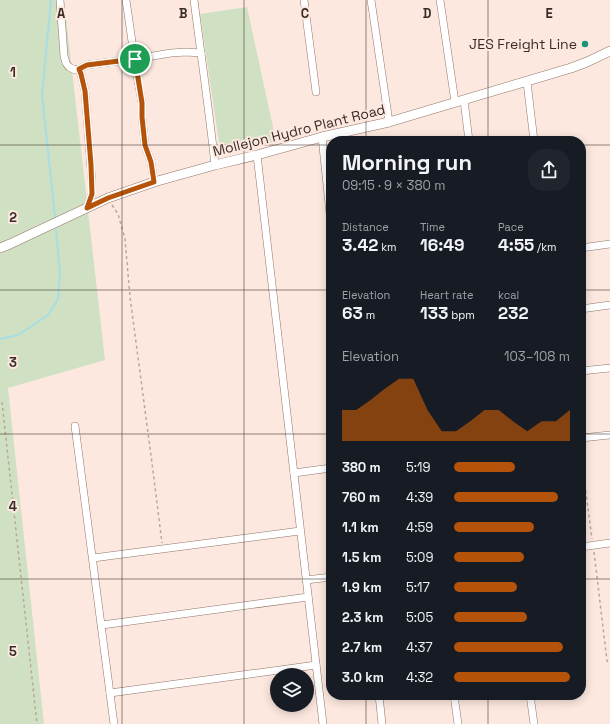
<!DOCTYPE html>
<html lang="en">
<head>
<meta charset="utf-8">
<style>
  body { margin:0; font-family:"Space Grotesk",sans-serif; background:#20242c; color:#f1f3f6; height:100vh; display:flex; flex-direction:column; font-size:15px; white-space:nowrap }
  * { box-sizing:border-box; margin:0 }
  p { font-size:13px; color:#9ea1a6 }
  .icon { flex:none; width:22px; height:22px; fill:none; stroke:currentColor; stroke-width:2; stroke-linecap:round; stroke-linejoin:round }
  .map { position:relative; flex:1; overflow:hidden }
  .panel { position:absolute; left:326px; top:136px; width:260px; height:564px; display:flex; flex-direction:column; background:#171b24; border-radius:16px; box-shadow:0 2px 10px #0003 }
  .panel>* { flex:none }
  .buttons { position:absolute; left:270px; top:668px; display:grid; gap:8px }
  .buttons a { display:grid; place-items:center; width:44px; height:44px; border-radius:50%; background:#171b24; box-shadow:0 2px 10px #0003; font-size:20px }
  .pin { position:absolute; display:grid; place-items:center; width:34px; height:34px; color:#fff; margin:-17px; border:2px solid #fff; border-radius:50%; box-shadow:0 1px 4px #0007 }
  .round { display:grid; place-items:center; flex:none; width:42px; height:42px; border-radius:16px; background:#20242c }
  .summary { display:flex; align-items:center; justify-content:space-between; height:68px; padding:0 16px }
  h1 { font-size:22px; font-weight:700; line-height:30px }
  .metrics { display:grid; grid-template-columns:repeat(3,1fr); gap:6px; height:68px; padding:4px 16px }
  .metrics div { display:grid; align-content:center }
  .metrics b { font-size:17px; font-weight:700 }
  .metrics small { font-size:11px; font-weight:400 }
  .metrics p { font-size:11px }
  .chart { height:112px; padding:8px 16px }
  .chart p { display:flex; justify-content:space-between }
  .chart svg { width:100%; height:72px; margin-top:4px; fill:#b45309; opacity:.7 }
  ul { padding:0 16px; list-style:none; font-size:13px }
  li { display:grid; grid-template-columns:64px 48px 1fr; align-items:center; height:30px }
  li i { height:10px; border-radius:5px; background:#b45309 }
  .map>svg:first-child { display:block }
</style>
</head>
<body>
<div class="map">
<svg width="610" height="724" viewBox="0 0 610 724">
  <rect width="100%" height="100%" fill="#fce8df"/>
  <g fill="#cfe1c2">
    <polygon points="0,0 64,0 105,360 8,388 44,724 0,724"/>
    <polygon points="247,7 276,141 221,156 200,14"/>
  </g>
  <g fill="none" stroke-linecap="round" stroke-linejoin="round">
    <g stroke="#a8dde4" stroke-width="2">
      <polyline points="51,0 42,95 55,217"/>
      <polyline points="0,339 18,335 48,315 58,299 60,273 56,230"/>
    </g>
    <g stroke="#927568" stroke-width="8">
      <g id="minor">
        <polyline points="60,0 64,56 66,63 69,67 75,70 79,69 81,74 85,91 92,182 92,194 87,208"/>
        <polyline points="126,0 136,69 142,103 142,117 145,145 151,162 154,182"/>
        <path d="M194 0C201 55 209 110 215 165"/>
        <polyline points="304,0 316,92"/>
        <polyline points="371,0 389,122"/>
        <polyline points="440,0 455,102"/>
        <polyline points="79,69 87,65 135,59 171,53 186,52 201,53"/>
        <polyline points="527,82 534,141"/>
        <polyline points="464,100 469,141"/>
        <polyline points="322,137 331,223"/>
        <polyline points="257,155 323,724"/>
        <polyline points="581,248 610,244"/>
        <polyline points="581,309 610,305"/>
        <polyline points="581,371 610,368"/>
        <polyline points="75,426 114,724"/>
        <polyline points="581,438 610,435"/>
        <polyline points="294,473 331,468"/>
        <polyline points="581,547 610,543"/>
        <polyline points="93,558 300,531"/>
        <polyline points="306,580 331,577"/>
        <polyline points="102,625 308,597"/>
        <polyline points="110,693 316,665"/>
        <polyline points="379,695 382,724"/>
        <polyline points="454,695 458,724"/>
        <polyline points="530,695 534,724"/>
      </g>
    </g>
    <g stroke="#927568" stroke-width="10">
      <polyline id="tertiary" points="0,248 10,244 108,198 154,182 215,165 257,155 322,137 389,122 571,68 587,62 610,51"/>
    </g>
    <g stroke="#b9a79f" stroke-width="1.5" stroke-dasharray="3 3" stroke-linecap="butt">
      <polyline points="112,205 118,214 125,239 130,297 152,463 162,543"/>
      <polyline points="2,402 37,724"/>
      <polyline points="581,455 592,539"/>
      <polyline points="594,552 607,661 610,662"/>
    </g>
    <use href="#minor" stroke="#fff" stroke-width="7"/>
    <use href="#tertiary" stroke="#fff" stroke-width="9"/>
  </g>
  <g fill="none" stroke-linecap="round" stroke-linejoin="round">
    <g stroke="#fff" stroke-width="8">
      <polygon id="route" points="135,59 142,103 142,117 145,145 151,162 154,182 108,198 87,208 92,194 91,165 85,91 81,74 79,69 87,65"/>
    </g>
    <use href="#route" stroke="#b45309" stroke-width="5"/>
  </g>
  <path fill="none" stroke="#392c27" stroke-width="1" stroke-opacity="0.55" d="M122 0V724M244 0V724M366 0V141M488 0V141M0 145H331M581 145H610M0 290H331M581 290H610M0 434H331M581 434H610M0 579H331M581 579H610M366 695V724M488 695V724"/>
  <circle fill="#1b9378" stroke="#fce8df" stroke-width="1.5" cx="585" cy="44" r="4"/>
  <g text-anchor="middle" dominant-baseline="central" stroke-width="4" stroke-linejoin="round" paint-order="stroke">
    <g font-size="14" fill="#392c27" stroke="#fce8df" text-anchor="end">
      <text x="577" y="44">JES Freight Line</text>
    </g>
    <g font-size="14" fill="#392c27" stroke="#fce8df">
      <text transform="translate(299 130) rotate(-14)">Mollejon Hydro Plant Road</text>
    </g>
  </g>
  <g font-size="13" text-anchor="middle" font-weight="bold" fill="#392c27" stroke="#fce8df" stroke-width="4" stroke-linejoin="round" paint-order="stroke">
    <text x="61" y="18">A</text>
    <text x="183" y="18">B</text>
    <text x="305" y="18">C</text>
    <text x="427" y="18">D</text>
    <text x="549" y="18">E</text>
    <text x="13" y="77">1</text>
    <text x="13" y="222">2</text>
    <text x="13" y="367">3</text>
    <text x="13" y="511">4</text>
    <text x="13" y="656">5</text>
  </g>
</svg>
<div class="buttons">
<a><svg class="icon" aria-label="layers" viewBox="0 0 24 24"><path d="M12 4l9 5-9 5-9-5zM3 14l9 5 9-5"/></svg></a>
</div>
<div class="pin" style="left:135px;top:59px;background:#1e9e55"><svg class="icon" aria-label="arrive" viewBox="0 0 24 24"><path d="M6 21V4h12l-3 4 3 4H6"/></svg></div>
<section class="panel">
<div class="summary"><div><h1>Morning run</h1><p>09:15 · 9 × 380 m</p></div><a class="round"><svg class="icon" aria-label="share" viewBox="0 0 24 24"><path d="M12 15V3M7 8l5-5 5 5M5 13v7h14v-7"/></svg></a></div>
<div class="metrics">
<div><p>Distance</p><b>3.42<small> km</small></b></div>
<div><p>Time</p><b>16:49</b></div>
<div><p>Pace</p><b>4:55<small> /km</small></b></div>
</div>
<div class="metrics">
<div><p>Elevation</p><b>63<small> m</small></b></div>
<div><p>Heart rate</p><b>133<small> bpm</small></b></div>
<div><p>kcal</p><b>232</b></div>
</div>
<div class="chart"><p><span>Elevation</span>103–108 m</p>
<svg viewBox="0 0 160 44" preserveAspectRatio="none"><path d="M0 44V25L10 25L20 19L30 12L40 6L50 6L60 25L70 38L80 38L90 32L100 25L110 25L120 32L130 38L140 32L150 32L160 25V44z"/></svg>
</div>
<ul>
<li><b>380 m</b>5:19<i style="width:53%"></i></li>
<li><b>760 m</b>4:39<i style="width:90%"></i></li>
<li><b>1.1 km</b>4:59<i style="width:69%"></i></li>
<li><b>1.5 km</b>5:09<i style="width:60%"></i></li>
<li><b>1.9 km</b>5:17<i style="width:54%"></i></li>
<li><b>2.3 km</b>5:05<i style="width:63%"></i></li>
<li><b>2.7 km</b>4:37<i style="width:94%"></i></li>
<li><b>3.0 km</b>4:32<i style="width:100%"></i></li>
</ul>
</section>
</div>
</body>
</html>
